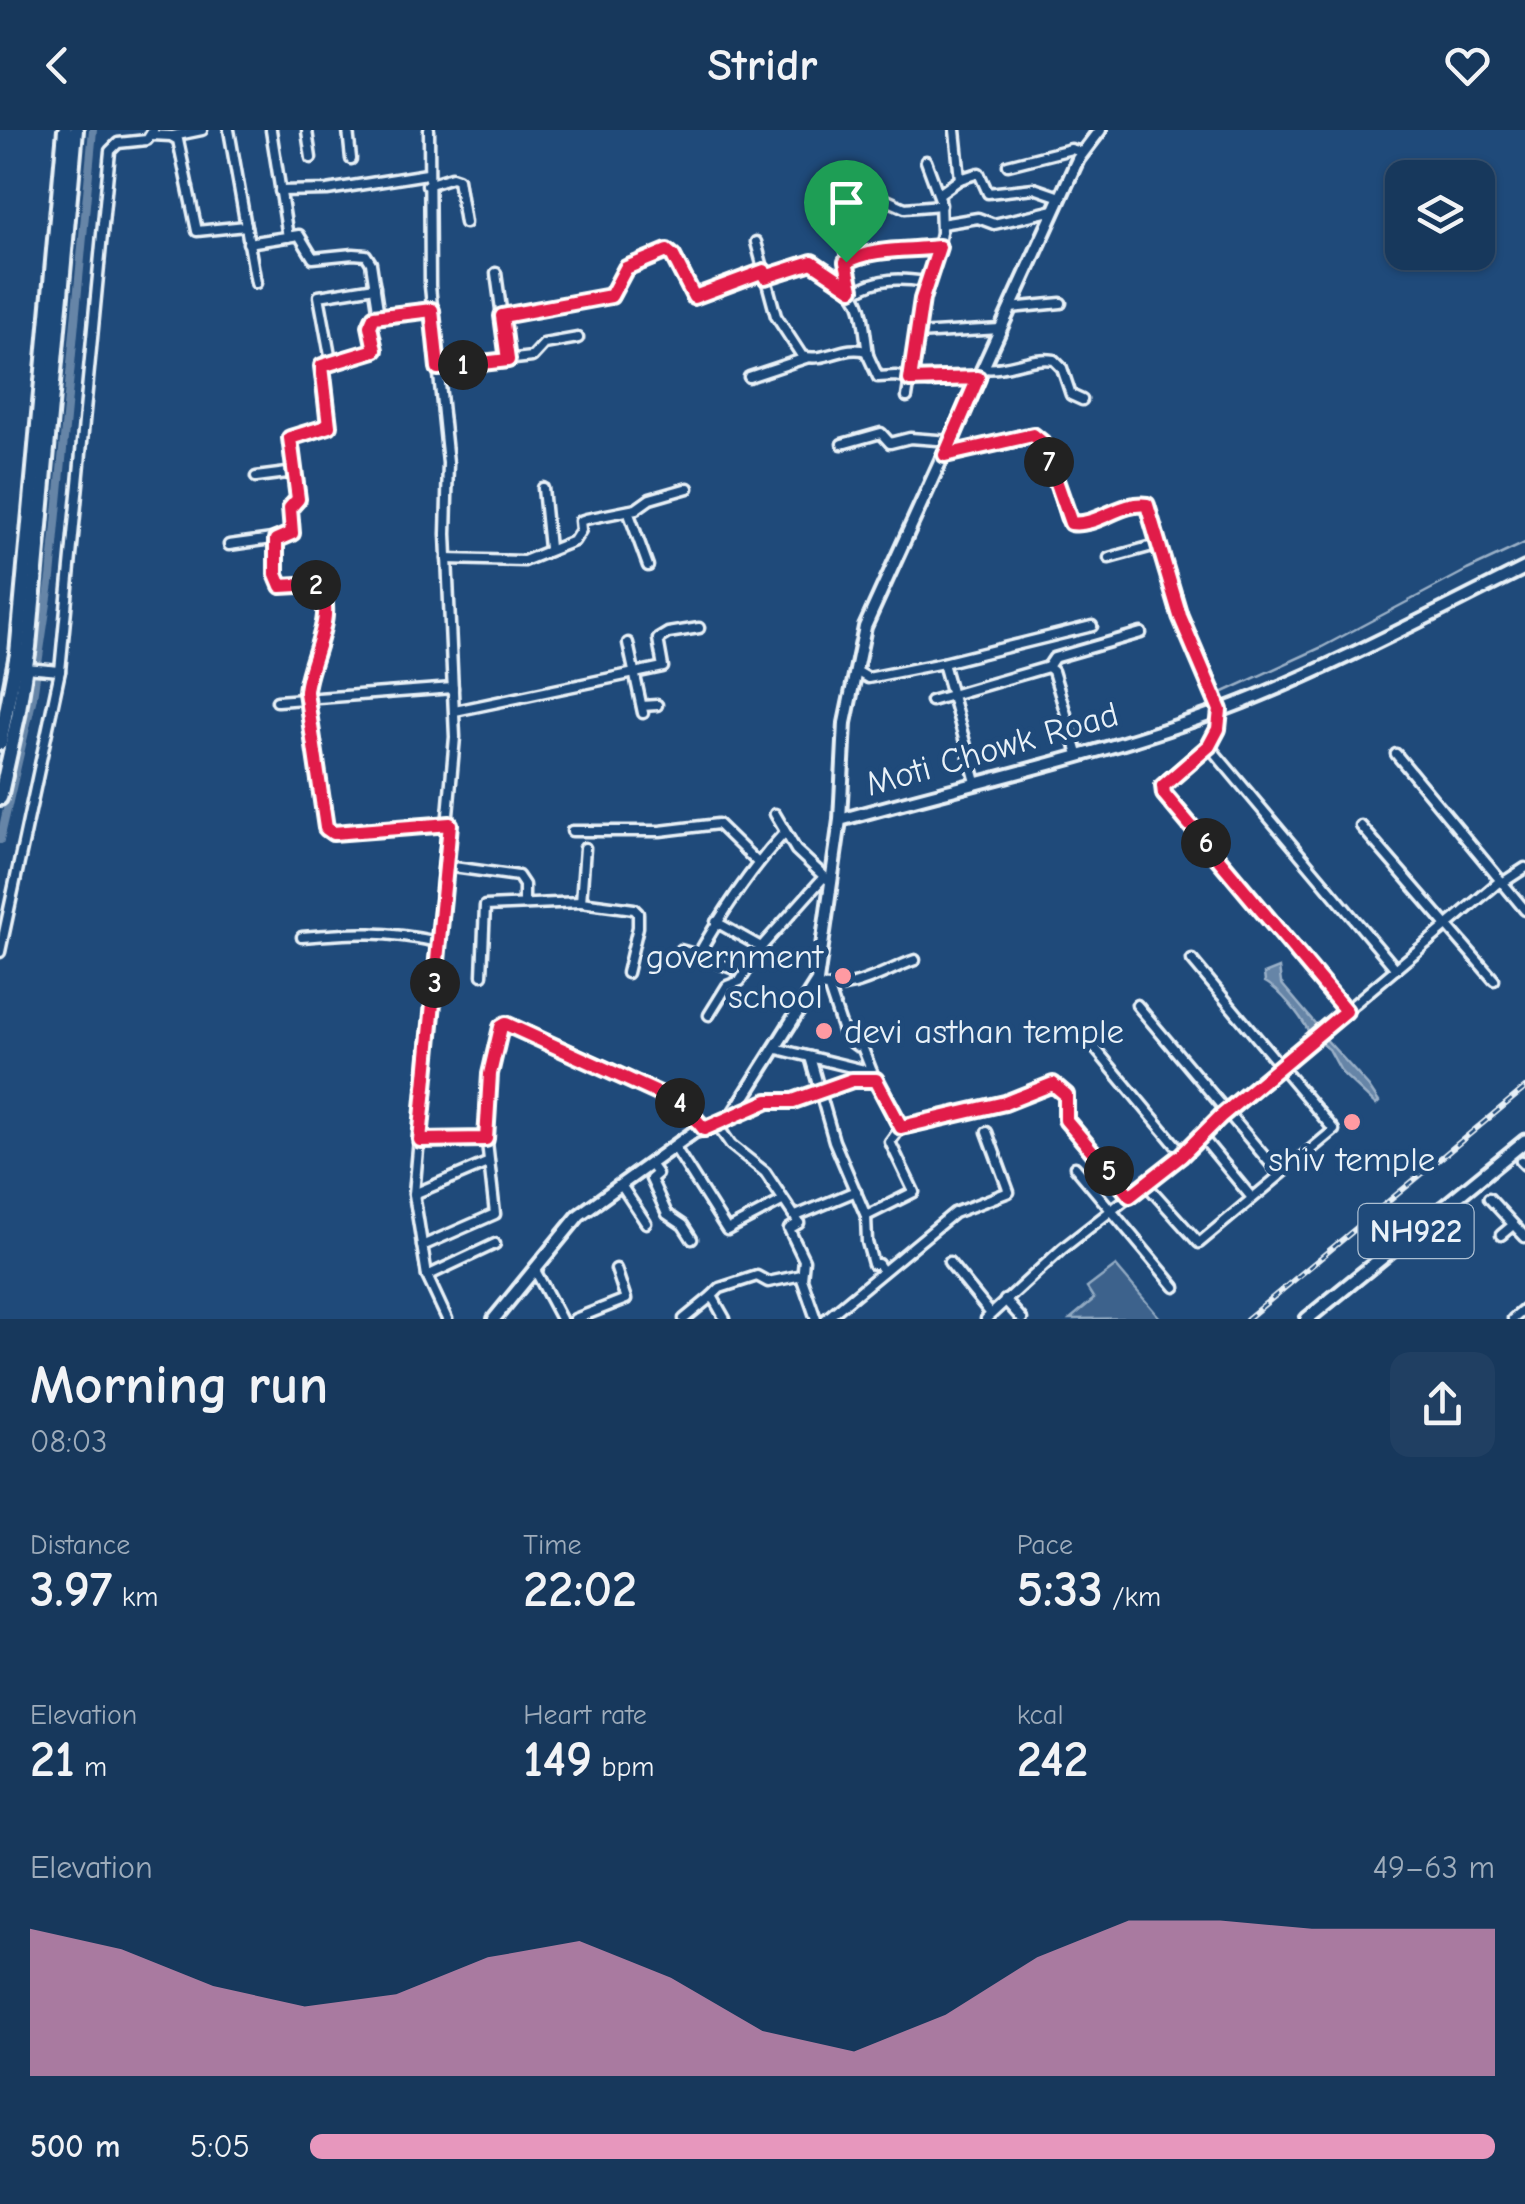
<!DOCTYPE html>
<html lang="en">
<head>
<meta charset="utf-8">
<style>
  body { margin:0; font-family:"Comic Neue",sans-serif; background:#203f62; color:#f1f3f6; height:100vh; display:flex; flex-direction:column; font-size:38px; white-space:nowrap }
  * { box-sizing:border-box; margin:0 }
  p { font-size:32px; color:#9eacbb }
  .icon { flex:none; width:55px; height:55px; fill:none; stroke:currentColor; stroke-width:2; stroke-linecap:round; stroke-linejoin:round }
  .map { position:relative; height:1189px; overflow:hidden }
  .drawer { display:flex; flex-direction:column; background:#17385c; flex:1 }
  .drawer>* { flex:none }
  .buttons { position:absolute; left:1385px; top:30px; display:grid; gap:20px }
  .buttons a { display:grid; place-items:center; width:110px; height:110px; border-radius:20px; background:#17385c; box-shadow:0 2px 8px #0004,0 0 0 2px #365272; font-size:50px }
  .pin { position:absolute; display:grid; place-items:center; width:85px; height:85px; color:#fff; margin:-102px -42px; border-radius:50% 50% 50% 0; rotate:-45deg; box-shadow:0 0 10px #0007 }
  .pin .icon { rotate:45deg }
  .km { position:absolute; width:50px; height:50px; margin:-25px; border-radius:50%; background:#222; color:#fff; font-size:28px; line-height:50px; text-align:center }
  .round { display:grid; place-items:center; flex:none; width:105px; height:105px; border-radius:20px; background:#203f62 }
  .overview { display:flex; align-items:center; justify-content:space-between; height:170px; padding:0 30px }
  h1 { font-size:55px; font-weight:800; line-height:75px }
  .figures { display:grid; grid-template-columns:repeat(3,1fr); gap:15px; height:170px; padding:10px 30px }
  .figures div { display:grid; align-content:center }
  .figures b { font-size:50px; font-weight:800 }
  .figures small { font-size:28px; font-weight:400 }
  .figures p { font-size:28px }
  .chart { height:280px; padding:20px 30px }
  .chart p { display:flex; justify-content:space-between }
  .chart svg { width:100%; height:180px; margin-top:10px; fill:#e797bd; opacity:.7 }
  ul { padding:0 30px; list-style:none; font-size:32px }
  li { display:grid; grid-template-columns:160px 120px 1fr; align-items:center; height:75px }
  li i { height:25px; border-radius:12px; background:#e797bd }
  header { display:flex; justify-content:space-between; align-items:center; height:130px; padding:0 30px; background:#17385c; font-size:45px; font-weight:800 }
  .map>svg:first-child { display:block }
</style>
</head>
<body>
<header><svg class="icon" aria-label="back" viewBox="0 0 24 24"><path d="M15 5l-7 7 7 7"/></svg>Stridr<svg class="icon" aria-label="heart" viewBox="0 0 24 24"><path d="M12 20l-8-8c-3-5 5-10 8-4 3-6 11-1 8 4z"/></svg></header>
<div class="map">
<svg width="1525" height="1189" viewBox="0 0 1525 1189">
  <rect width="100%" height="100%" fill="#1f4a7a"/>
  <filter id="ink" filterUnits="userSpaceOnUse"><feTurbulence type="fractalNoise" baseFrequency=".01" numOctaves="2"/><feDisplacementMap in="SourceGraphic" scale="20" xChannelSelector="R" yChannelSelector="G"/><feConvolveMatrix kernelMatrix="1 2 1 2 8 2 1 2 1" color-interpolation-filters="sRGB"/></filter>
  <g filter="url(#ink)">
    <polygon fill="#3c628c" stroke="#92aac2" stroke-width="2.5" points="1116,1136 1160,1188 1070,1189 1094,1169 1087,1158"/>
    <g fill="#6685a7" stroke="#9ab0c7" stroke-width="2.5">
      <path d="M1279 838 1281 853 1318 897 1310 905C1304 889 1279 859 1265 852L1264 844Z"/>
      <polygon points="1323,906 1369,957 1379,972 1376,975 1342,943 1329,919 1317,911"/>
    </g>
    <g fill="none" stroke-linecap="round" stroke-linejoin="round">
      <polyline stroke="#9ab0c7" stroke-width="2.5" points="1217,565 1322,517 1467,440 1525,413"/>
      <polyline stroke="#6685a7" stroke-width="8" points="0,710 33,567 51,447 93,0"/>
      <g stroke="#e8f1f8" stroke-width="15">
        <g id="street">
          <polyline points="229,0 256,153"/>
          <polyline points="271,0 288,107"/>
          <polyline points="348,0 351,29"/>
          <polyline points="429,0 430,156 448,333 446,404 455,607 414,1064 427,1146 447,1189"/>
          <polyline points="955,0 960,49"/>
          <polyline points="307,1 311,28"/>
          <polyline points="152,5 171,6 178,10 197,101 246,96"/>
          <polyline points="173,6 202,0"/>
          <polyline points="1008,35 1071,19 1082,22"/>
          <polyline points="427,55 452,47 458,49 465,93"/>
          <polyline points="280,61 327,60 427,44"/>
          <polyline points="939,64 960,49 979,43 988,63 1034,58 1060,67"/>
          <polyline points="839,75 880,67 905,78 941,75"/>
          <polyline points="941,94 978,88 994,94 1054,80"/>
          <path d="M756 112 776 186 802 226C825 233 844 214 866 221L878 247 895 246 930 252 978 249"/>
          <polyline points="248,113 299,105 313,128 353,124 366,125 371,133 379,186"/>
          <polyline points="846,132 866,124 939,117"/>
          <polyline points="496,143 508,230"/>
          <path d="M765 147 813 133C865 166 860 165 868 225"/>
          <polyline points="852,159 843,109 862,89 867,70"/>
          <path d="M855 162C879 147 900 148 926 152"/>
          <polyline points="1010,178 1061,173"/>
          <path d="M432 180 374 187 370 192 375 220 331 231 323 236 329 296 290 308 299 369 290 378 293 403 276 410V444L281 455 315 454C342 478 307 534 306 562L326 698 333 703 449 694"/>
          <polyline points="502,186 611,166 626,138 667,121 673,125 693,167 763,141"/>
          <polyline points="917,204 1000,199"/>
          <polyline points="331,231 319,166 375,157"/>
          <polyline points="438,238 532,227 544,214 578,208"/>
          <path d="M983 238C1009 241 1030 226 1054 230L1062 238 1071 265 1082 270"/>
          <polyline points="749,247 806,228"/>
          <polyline points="907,267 922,169 938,121 941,102 940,69 926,31"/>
          <polyline points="842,314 881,303 890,313 910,308 951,311"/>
          <path d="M945 325 1033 305 1043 313 1066 388 1071 393C1097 397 1121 371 1147 375L1180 486 1220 580 1217 599 1209 616 1168 649 1163 657 1164 664 1346 881"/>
          <polyline points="256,347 295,342"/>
          <polyline points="543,358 549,418"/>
          <polyline points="628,381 648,436"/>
          <polyline points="229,415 279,408"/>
          <polyline points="1109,428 1160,414"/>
          <polyline points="447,429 524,431 574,411 581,400 580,391 586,389 636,379 650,369 688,358"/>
          <polyline points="628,513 643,583"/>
          <polyline points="943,533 1092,496"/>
          <polyline points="1048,537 1054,528 1141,503"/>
          <polyline points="26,538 60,541"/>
          <polyline points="856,541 868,548 943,533 976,652"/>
          <polyline points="277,571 453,558"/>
          <polyline points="931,571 1048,537 1053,541 1078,624"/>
          <polyline points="642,576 657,575"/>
          <polyline points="455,581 663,537 658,509 668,503 699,498"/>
          <polyline points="1209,616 1396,839"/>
          <polyline points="1396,624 1525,780"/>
          <polyline points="775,684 796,720 827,749"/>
          <polyline points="1361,696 1494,850"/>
          <polyline points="572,701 660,701 718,694 758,733"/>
          <polyline points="585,718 581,772 634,779 638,783 638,797 627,843"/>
          <polyline points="446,736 518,746 524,755 524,773"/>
          <polyline points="1502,753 1525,738"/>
          <polyline points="716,792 761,817"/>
          <path d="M302 807C355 802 386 801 438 812"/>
          <polyline points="680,820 698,825"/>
          <polyline points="0,822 60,541 110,21 118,13 147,10 153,0"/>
          <path d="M734 839 698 825C723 781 751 739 785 702"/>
          <polyline points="482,845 485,776 581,772"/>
          <path d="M814 855C851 864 881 842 915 830"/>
          <polyline points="829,859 845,907 857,916"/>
          <polyline points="1137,875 1280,1045"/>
          <polyline points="709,885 727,856 740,851 763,815 823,748"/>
          <polyline points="1094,917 1183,1024"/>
          <polyline points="774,918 872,942"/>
          <polyline points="863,919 872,942"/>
          <polyline points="810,927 834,1011 866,1086 867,1112 873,1134 878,1134 883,1141"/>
          <polyline points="732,986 768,971 793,971 852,950 876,950 897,994 908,997 1005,973 1053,954 1066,965 1066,990 1130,1066"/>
          <polyline points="717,995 731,1015 765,1042 799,1093 789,1099 804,1130 802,1149 816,1189"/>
          <polyline points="1201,1006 1252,1068"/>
          <polyline points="420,1011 486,1009"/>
          <polyline points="674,1016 727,1100 782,1071"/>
          <polyline points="1521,1031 1525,1035"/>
          <polyline points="650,1034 657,1044 651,1049 667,1084 683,1095 692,1109"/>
          <polyline points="1075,1037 1175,1157"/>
          <polyline points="1146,1054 1199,1113 1334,1000 1192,830"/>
          <polyline points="621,1055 646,1093"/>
          <polyline points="414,1064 487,1033"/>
          <polyline points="1489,1068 1525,1107"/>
          <polyline points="796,1086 856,1061"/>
          <polyline points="866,1086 914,1062 890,1012 901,997"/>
          <polyline points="1501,1105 1513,1095"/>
          <polyline points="422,1116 495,1084 486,1003 490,944 501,897 505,894 601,935 684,975 704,999"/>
          <polyline points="949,1132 991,1184"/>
          <polyline points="535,1140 561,1189"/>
          <polyline points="427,1146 495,1114"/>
          <polyline points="1005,1170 1022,1189"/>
          <polyline points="575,1189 626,1169 616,1139"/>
          <polyline points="684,1189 712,1166"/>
          <polyline points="725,1189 712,1166 720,1158 757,1146 768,1152 802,1145"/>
          <polyline points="826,1189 954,1083 1009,1062 987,1002"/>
          <polyline points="986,1189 1062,1119 1181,1026 1220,987 1500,751"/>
          <polyline points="1513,1189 1525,1179"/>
        </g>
      </g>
      <g stroke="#e8f1f8" stroke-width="18">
        <g id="secondary">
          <polyline points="840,690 845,593 865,497 1078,29 1100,0"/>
          <path d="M494 1189 579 1085 694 1002 723 993 732 986 817 851 840 690C974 652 1113 623 1243 572 1339 534 1432 484 1525 438"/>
        </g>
      </g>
      <g stroke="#e8f1f8" stroke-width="19">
        <polyline id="primary" points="1307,1189 1525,1011"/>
      </g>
      <g stroke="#e8f1f8" stroke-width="20">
        <g id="highway">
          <polyline points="0,613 17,524 65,0"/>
          <polyline points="0,668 18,586 29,517 76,0"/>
        </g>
      </g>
      <use href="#street" stroke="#1f4a7a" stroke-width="8"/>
      <use href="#secondary" stroke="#1f4a7a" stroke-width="10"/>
      <use href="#primary" stroke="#1f4a7a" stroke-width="11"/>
      <use href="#highway" stroke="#1f4a7a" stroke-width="12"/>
      <g stroke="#e8f1f8" stroke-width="6">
        <polyline id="rail" points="1247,1189 1525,958"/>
      </g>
      <use href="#rail" stroke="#1f4a7a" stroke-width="2.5" stroke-dasharray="8" stroke-linecap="butt"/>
    </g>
  </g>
  <g fill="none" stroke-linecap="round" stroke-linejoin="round" filter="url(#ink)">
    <g stroke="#fff" stroke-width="20">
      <path id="route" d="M939 117 922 169 910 250 978 248 945 325 1033 305 1043 313 1071 393C1097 397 1121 371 1147 375L1180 486 1220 580 1218 599 1209 616 1163 656 1164 664 1346 881 1220 987 1181 1026 1130 1066 1066 990V965L1053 954 1005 973 901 997 876 950H852L793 971H768L704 999 684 975 506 894 501 897 490 944 486 1009 420 1010 450 694 333 703 326 698 306 562C307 533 342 478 315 454L281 456 276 444V410L292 403 290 378 298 369 290 308 329 296 322 236 375 220 370 196 374 187 432 180 438 238 508 230 502 186 611 166 626 138 667 121 673 126 694 167 764 141 765 147 812 132 852 159 846 132C875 117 908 121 939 117Z"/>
    </g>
    <use href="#route" stroke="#e11d48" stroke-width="12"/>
  </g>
  <g fill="#ff9aa2" stroke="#1f4a7a" stroke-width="4">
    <circle cx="843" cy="846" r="10"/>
    <circle cx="824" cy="901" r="10"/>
    <circle cx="1352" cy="992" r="10"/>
  </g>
  <g text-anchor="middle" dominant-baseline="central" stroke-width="10" stroke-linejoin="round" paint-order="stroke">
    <rect fill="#1f4a7a" stroke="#acbfd2" stroke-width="2.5" x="1358.5" y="1074" width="115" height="54" rx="8"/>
    <g font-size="32" font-weight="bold" fill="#e8f1f8">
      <text x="1416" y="1101">NH922</text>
    </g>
    <g font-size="35" fill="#e8f1f8" stroke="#1f4a7a">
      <text transform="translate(992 619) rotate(-16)">Moti Chowk Road</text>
    </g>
    <g font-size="35" fill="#e8f1f8" stroke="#1f4a7a" text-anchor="end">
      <text x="823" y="826">government<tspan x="823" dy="40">school</tspan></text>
      <text x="844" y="901" text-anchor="start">devi asthan temple</text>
      <text x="1352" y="1029" text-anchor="middle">shiv temple</text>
    </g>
  </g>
</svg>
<div class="buttons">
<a><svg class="icon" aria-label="layers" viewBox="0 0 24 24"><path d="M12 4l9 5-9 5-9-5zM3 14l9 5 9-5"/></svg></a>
</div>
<div class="pin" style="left:846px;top:132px;background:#1e9e55"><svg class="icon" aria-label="arrive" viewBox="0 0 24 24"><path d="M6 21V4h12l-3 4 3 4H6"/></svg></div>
<b class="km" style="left:463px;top:235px">1</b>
<b class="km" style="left:316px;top:455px">2</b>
<b class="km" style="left:435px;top:853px">3</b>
<b class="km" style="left:680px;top:973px">4</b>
<b class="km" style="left:1109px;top:1041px">5</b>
<b class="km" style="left:1206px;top:713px">6</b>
<b class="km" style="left:1049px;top:332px">7</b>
</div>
<section class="drawer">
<div class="overview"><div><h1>Morning run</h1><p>08:03</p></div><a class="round"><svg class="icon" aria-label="share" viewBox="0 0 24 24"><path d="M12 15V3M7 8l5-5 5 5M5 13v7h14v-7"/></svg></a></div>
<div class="figures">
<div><p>Distance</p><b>3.97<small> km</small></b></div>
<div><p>Time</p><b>22:02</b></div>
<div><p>Pace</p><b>5:33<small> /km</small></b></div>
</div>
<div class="figures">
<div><p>Elevation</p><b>21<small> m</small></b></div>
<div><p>Heart rate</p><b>149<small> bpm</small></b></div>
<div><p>kcal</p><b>242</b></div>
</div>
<div class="chart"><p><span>Elevation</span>49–63 m</p>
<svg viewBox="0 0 160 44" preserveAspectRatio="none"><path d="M0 44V8L10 13L20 22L30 27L40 24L50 15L60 11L70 20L80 33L90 38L100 29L110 15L120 6L130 6L140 8L150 8L160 8V44z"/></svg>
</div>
<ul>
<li><b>500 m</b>5:05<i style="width:100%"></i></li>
</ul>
</section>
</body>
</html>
